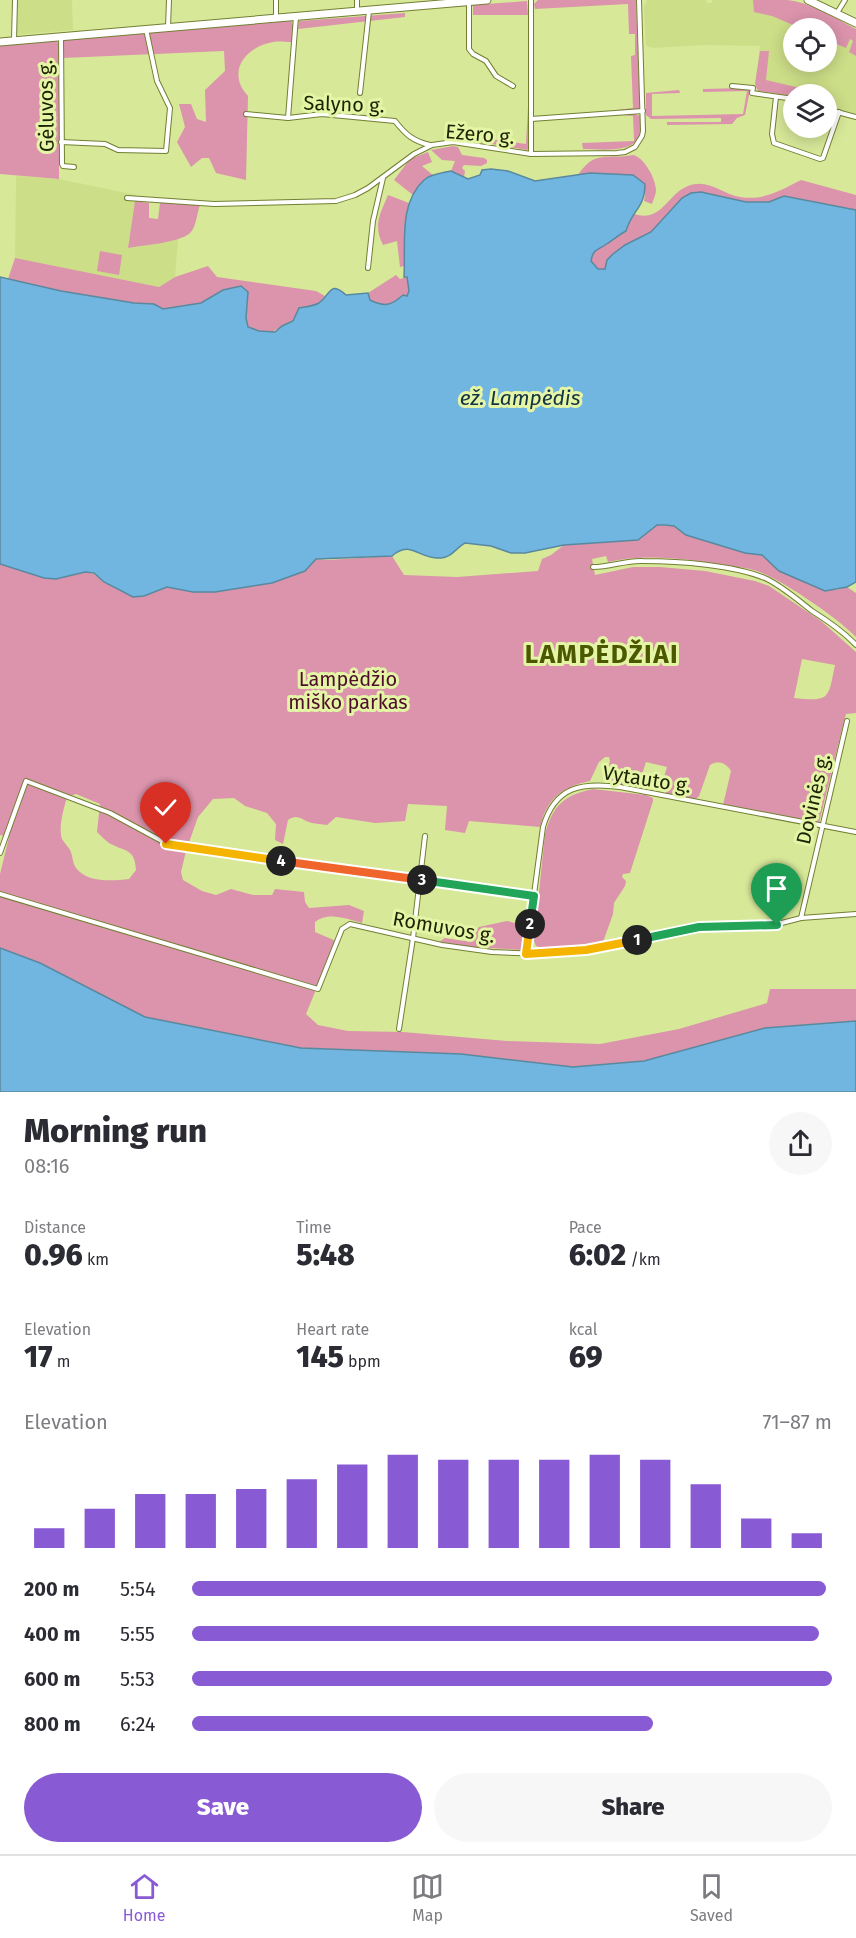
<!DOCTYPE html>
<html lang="en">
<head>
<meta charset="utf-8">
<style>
  body { margin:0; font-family:"Fira Sans",sans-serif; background:#f7f7f7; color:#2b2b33; height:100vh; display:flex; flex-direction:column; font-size:22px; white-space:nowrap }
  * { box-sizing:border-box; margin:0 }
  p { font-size:20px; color:#7c7c81 }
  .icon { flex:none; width:33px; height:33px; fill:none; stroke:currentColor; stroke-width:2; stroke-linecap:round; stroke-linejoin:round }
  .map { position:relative; height:1092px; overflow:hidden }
  .side { display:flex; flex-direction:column; background:#fff; flex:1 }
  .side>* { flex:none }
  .buttons { position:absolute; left:783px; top:18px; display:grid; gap:12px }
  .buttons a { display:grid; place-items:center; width:54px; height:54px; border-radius:50%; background:#fff; box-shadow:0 3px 15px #0003; font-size:30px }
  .pin { position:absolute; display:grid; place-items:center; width:51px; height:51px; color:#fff; margin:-62px -26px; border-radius:50% 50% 50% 0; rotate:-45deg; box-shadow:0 0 6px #0007 }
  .pin .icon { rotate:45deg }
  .km { position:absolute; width:30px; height:30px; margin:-15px; border-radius:50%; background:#222; color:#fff; font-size:16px; line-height:30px; text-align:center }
  .round { display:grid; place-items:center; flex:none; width:63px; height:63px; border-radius:32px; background:#f7f7f7 }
  .headline { display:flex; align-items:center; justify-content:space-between; height:102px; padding:0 24px }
  h1 { font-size:33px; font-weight:800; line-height:45px }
  .stats { display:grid; grid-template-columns:repeat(3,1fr); gap:9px; height:102px; padding:6px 24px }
  .stats div { display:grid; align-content:center }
  .stats b { font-size:30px; font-weight:800 }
  .stats small { font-size:16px; font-weight:400 }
  .stats p { font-size:16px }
  .chart { height:168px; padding:12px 24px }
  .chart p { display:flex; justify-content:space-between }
  .chart svg { width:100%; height:108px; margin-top:6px; stroke:#885ad3; stroke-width:6 }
  .primary-button { display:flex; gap:12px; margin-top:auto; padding:12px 24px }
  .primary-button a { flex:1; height:69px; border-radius:36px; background:#885ad3; color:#fff; font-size:24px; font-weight:800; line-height:69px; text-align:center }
  .primary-button a+a { background:#f7f7f7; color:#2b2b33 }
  ul { padding:0 24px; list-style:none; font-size:20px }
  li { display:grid; grid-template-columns:96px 72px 1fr; align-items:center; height:45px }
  li i { height:15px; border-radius:8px; background:#885ad3 }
  .tab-bar { display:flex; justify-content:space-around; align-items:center; height:84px; border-top:2px solid #e1e1e2; background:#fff; font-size:16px; color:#7c7c81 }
  .tab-bar a { display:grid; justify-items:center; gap:3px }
  .tab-bar .current { color:#885ad3 }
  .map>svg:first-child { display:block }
</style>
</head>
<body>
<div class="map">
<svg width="856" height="1092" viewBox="0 0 856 1092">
  <rect width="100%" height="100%" fill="#d7e899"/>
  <g fill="#cdde88" fill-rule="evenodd">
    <polygon points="15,0 72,0 73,30 14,35"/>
    <path d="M647 0H706L707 3H712V0H788L817 9 856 29V115L827 106 826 94H794L793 96 758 91 755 84 760 46 703 45 654 48 646 46 644 7ZM794 28H826V62H794Z"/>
    <polygon points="16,176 59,179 136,195 128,247 178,239 175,277 159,287 15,259"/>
  </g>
  <g fill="#db94ac" fill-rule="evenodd">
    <polygon points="538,0 636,0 640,108 636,111 616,112 616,110 633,108 631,56 635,55 635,34 629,34 628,4 535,9 534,4"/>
    <path d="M753 0C764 0 776 0 786 0 811 2 835 18 856 29V56L849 52 853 41 850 39 846 48 827 40 826 28H800L772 16 754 12Z"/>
    <polygon points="527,1 528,15 473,15 473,5"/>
    <polygon points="405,13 405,17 298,29 299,21"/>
    <path d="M291 21 294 26 292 42C286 42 279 41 273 42 245 47 226 72 248 96L246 180 216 173 209 158H202L191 167 177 142 185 127 179 104H191L197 119 206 122 205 90 225 71 224 51 63 58 64 39Z"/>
    <polygon points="57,41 59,46 59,179 0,174 0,46"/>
    <polygon points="760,51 769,51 766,80 826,94 794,94 793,96 758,91 755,84"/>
    <polygon points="744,88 750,90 745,115 737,118 732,124 667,125 667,122 721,122 721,118 651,119 646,115 646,93 679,90 680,93 652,94 652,116 743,114 747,91 703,92 703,89"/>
    <polygon points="528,107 528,150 467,140 466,136 526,144"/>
    <path d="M634 114 640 116C640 122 641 130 639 136 633 154 598 149 583 149L582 143 634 141 633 116 622 115Z"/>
    <polygon points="453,146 458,147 462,155 484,158 487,160 487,163 481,166 464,165 462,168 465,171 464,177 451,171 455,161 442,160 431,150"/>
    <polygon points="428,152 432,162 422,166 434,176 425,178 413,195 394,180 410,159"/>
    <path d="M633 155C644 157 656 179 656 190 656 195 653 200 652 204L644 201 645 195 633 175 590 173 578 175C595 149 607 160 633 155Z"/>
    <path d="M801 180 856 195V210L784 196 769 202H746L702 192 682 198 651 232 625 245 607 260 605 269H598L591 261C593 248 599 250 608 243 615 238 618 235 626 231L629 221 634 214C662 223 667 194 688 186 708 178 722 194 740 197 764 201 781 190 801 180Z"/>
    <path d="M388 195 409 203 405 223 404 266 400 267 397 241 383 245C373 225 380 214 388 195Z"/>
    <path d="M135 201 149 203V218L158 219 160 203 163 202 200 205C197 213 196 228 190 233 179 243 143 245 128 248Z"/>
    <polygon points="100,251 122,255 119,275 97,271"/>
    <path d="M15 258 159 287 175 277 208 266 217 277 316 291 325 296 317 305 299 308 293 321C271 330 275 338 248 327L246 318 248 298 223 290 201 303 163 309 153 304 134 303 61 291 8 279Z"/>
    <path d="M396 275 400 279 407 277 409 291 407 296 402 295C391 306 384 307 369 300L368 293Z"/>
    <path d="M657 525 674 526 686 535 745 553 762 555 779 571 836 590 847 587 856 593V637C836 617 788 584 762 573 751 568 737 567 726 565 687 559 646 553 608 562L606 556 592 559 595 575 633 567H660L705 571 755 581 769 586 821 621 856 652V713L846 714 843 725 819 823 723 805 731 771C726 763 719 760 710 765L699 796 695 800 667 794 661 787 667 767 646 762 638 787 635 788 607 782 605 778 610 761 609 757H605L599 762 590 781C561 787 547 799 540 827L469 821 465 833 445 830 447 806 408 804 405 821 375 823 336 817 327 825C322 824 316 824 312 823 301 820 298 813 288 820L283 844 275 840 276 824 267 813 245 806 234 798 213 799 198 817 186 851 181 872 183 880 202 891 216 895 231 889 253 895H272L275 889 304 892 305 902 309 908 349 905 364 911 362 923C348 919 328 911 315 922V932L336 941 306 1014 318 1025 348 1031 403 1032 507 1041 600 1044 679 1029 767 1003 770 989H856V1021L765 1028 644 1061 573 1067 461 1054 301 1048 145 1017 40 963 0 948V874L9 837 0 835V564L44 578 56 579 85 572 94 574 104 582 133 597 144 596 167 587 193 592H215L272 583 305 571 315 559 328 560 392 556 404 575 457 577 538 571 542 559 551 555 564 545 638 540ZM802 659 835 665C828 698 831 702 794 698ZM76 794 100 804 97 832C101 836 105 840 109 843 125 852 135 848 136 870L129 879C113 881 87 883 76 868 72 862 73 856 70 850 68 846 64 843 62 839 58 827 64 808 67 797Z"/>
    <path d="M593 789 646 795 653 798V801L630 873 623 874 622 877 626 881 625 886 614 903 613 914 603 942 544 949 536 946 534 941 545 834C553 805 564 795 593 789Z"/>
    <polygon points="507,921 526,926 522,950 470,947 439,942 445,938 464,941 469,940 479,927"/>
  </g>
  <g fill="#71b5e1" stroke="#58899e" stroke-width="1.5">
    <path d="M491 169 508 171 535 181 590 173 633 175 645 184C645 208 632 210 626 231 618 235 615 239 608 243 599 250 593 248 591 261L598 269H605L607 260 613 254 625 245 651 232 682 198 691 193 701 192 746 202H769L784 196 856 210V582L847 587 825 591 779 571 762 555 745 553 686 535 674 526 665 525H657L638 540 564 545 525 553H511L491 546 465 543C456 548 452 557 441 558 419 560 411 539 392 556L316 559 305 571 272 583 215 592H193L167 587 144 596 133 597 104 582 94 573 85 572 56 579 44 578 0 564V277L61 291 134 303 154 304 163 309 201 303 223 290 241 286 248 292 246 318 248 327 259 331 275 332 282 326 293 321 299 308C306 307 314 306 319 303 331 294 330 280 346 295L368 293 370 300C384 307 391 306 403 295L407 296 409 291 407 277H404C406 245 398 204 424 180 430 174 443 173 451 171L468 179 480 175 482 170Z"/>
    <polygon points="0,948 40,963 145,1017 301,1048 461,1054 573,1067 644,1061 765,1028 856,1021 856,1092 0,1092"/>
  </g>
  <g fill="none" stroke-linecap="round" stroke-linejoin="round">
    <g stroke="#727f33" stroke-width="6">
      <g id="minor">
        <polyline points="469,1 469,49 473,54 486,61 496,76 513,86"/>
        <polyline points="357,10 357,0"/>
        <polyline points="837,13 845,0"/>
        <polyline points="276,18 276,0"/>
        <polyline points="168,27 169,0"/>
        <polyline points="61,37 62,164 63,166 74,167"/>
        <polyline points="14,40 15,0"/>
        <polyline points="732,86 753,88 752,93 794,99"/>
        <polyline points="360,93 369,11"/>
        <polyline points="776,97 772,134 774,143 820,159 823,158 839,112"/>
        <polyline points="826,109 856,117"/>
        <path d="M246 114 288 118 322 114 395 121C406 135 413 141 430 145"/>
        <polyline points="288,118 296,17"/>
        <polyline points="531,119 643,111"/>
        <polyline points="61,142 105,144 118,150 166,151 170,108 157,81 146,29"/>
        <polyline points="531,154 531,0"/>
        <polyline points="127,198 214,204 336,201 355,195 368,188 414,154 432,145 453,142 531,154 617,153 625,152 635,147 642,136 643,131 639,0"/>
        <polyline points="368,268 373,221 383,178"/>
        <path d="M593 567C611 567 626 560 643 561 678 561 735 565 767 579 783 587 798 600 812 611 828 621 843 631 856 645"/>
        <polyline points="0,853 26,781 110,813 171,846 534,896"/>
        <polyline points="0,894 318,989 342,929 350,924 442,945 492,952 543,954 611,946 699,927 770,926 801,918 856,914"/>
        <polyline points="801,918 847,721"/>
        <path d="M526 954 543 827C555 786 582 782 620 787L856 832"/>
        <polyline points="399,1029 413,938 425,836"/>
      </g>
    </g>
    <g stroke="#727f33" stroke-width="9">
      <g id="primary">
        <polyline points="808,0 856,23"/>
        <polyline points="0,42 487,0"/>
      </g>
    </g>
    <use href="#minor" stroke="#fff" stroke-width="4"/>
    <use href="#primary" stroke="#fff" stroke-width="7"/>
  </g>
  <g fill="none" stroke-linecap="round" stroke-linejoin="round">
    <g stroke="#fff" stroke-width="12">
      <polyline id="split-1" points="637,940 699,927 777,925"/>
    </g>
    <g stroke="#fff" stroke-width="12">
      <polyline id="split-2" points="530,924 526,954 586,950 637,940"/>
    </g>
    <g stroke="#fff" stroke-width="12">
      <polyline id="split-3" points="422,880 534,896 530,924"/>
    </g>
    <g stroke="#fff" stroke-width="12">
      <polyline id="split-4" points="281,861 422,880"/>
    </g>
    <g stroke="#fff" stroke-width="12">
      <polyline id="split-5" points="166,844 281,861"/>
    </g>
    <use href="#split-1" stroke="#22a559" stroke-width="8"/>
    <use href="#split-2" stroke="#f5b400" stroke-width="8"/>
    <use href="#split-3" stroke="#22a559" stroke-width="8"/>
    <use href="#split-4" stroke="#f0652b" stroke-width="8"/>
    <use href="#split-5" stroke="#f5b400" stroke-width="8"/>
  </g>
  <g text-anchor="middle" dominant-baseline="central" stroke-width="6" stroke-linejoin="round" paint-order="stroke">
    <g font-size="20" fill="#1d2203" stroke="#e4f5a6">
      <text transform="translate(344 104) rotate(2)">Salyno g.</text>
      <text transform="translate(46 106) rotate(-91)">Gėluvos g.</text>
      <text transform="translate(480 134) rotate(5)">Ežero g.</text>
      <text transform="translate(647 779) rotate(9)">Vytauto g.</text>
      <text transform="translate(813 799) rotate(-77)">Dovinės g.</text>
      <text transform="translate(444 927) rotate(10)">Romuvos g.</text>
    </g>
    <g font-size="20" fill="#4f0e2b" stroke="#e4f5a6">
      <text x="348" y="679">Lampėdžio<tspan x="348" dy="23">miško parkas</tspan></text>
    </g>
    <g font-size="21" font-style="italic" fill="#143345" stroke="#e4f5a6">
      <text x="520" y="398">ež. Lampėdis</text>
    </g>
    <g font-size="26" font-weight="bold" letter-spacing="1.5" fill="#4c5800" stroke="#e4f5a6">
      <text x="602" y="654">LAMPĖDŽIAI</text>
    </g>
  </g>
</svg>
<div class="buttons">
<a><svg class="icon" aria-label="locate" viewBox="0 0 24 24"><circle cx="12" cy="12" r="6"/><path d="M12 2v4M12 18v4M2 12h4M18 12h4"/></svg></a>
<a><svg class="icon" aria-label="layers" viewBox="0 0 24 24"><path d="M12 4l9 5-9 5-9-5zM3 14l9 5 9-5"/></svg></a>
</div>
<div class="pin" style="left:777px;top:925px;background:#1e9e55"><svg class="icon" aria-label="arrive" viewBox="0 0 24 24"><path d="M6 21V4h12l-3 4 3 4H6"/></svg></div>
<div class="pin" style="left:166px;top:844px;background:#d93025"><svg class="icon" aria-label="check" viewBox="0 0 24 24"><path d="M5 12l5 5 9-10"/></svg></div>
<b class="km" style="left:637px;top:940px">1</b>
<b class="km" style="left:530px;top:924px">2</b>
<b class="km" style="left:422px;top:880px">3</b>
<b class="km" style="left:281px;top:861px">4</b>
</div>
<section class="side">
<div class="headline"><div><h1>Morning run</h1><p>08:16</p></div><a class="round"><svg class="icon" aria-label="share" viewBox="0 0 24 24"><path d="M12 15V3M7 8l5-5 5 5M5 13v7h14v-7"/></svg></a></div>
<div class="stats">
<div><p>Distance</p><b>0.96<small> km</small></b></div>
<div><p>Time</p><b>5:48</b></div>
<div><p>Pace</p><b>6:02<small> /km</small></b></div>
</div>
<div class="stats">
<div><p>Elevation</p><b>17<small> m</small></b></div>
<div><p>Heart rate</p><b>145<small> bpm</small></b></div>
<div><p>kcal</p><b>69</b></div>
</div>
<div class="chart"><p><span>Elevation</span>71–87 m</p>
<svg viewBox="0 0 160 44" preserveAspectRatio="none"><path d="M5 44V36M15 44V28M25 44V22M35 44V22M45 44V20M55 44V16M65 44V10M75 44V6M85 44V8M95 44V8M105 44V8M115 44V6M125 44V8M135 44V18M145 44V32M155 44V38"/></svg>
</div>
<ul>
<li><b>200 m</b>5:54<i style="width:99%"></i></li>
<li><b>400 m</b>5:55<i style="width:98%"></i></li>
<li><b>600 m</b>5:53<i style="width:100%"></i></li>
<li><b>800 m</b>6:24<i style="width:72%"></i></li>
</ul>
<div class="primary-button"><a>Save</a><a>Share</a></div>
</section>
<nav class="tab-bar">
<a class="current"><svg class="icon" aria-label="home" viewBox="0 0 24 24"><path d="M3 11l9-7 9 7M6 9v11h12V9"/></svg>Home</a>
<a><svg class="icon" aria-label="map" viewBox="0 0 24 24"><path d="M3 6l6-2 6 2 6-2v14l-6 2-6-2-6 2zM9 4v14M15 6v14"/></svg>Map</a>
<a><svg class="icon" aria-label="saved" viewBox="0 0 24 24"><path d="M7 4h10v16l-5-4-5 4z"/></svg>Saved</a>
</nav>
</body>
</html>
